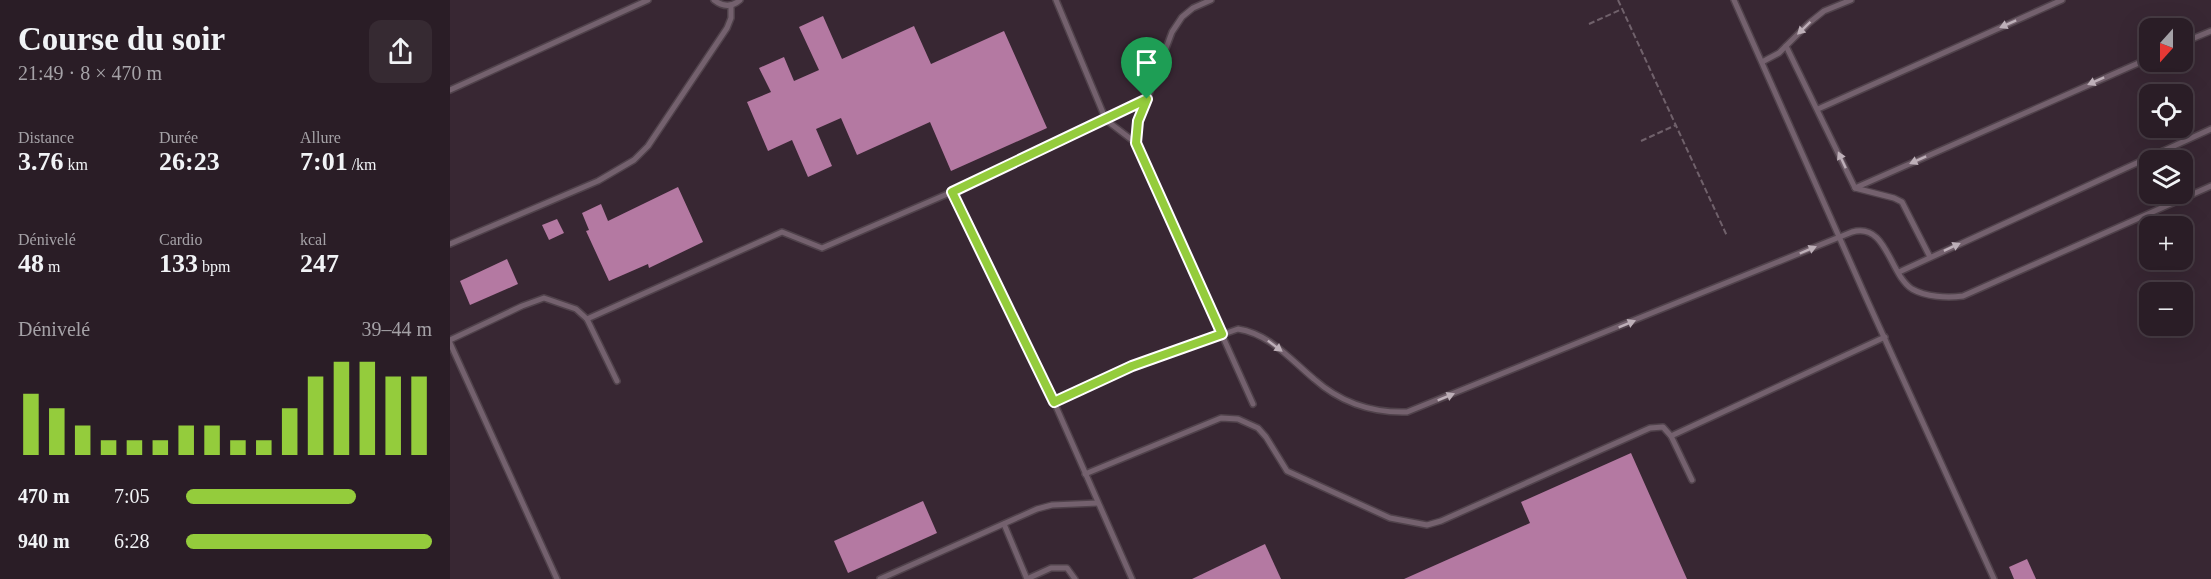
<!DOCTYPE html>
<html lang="fr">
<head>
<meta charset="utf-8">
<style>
  body { margin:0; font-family:"Times New Roman",serif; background:#362a32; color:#f1f3f6; height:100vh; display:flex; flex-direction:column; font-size:22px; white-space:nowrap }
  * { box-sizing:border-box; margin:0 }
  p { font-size:20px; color:#a5a2a7 }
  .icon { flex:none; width:33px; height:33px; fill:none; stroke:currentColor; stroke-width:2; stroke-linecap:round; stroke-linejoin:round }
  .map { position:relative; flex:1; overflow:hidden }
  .side { display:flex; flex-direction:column; background:#2a1d26; width:450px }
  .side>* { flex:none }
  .needle { width:39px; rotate:201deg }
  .buttons { position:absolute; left:1689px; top:18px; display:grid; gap:12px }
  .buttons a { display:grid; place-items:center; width:54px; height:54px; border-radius:12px; background:#2a1d26; box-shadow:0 6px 24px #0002,0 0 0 2px #463b43; font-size:30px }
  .pin { position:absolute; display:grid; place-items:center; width:51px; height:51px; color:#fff; margin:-62px -26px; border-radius:50% 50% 50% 0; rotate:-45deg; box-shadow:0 0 6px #0007 }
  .pin .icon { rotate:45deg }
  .round { display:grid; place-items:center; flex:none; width:63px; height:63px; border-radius:12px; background:#362a32 }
  .head { display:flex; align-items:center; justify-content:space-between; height:102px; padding:0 18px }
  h1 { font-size:33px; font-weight:800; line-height:45px }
  .stats { display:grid; grid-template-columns:repeat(3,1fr); gap:9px; height:102px; padding:6px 18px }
  .stats div { display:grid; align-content:center }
  .stats b { font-size:26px; font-weight:800 }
  .stats small { font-size:16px; font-weight:400 }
  .stats p { font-size:16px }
  .chart { height:168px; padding:12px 18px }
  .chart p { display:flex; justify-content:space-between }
  .chart svg { width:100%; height:108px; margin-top:6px; stroke:#94cc3c; stroke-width:6 }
  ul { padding:0 18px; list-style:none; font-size:20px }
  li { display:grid; grid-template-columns:96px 72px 1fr; align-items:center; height:45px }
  li i { height:15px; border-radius:8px; background:#94cc3c }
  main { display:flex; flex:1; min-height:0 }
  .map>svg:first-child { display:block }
</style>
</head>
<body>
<main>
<section class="side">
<div class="head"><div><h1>Course du soir</h1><p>21:49 · 8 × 470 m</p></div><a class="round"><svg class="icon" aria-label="share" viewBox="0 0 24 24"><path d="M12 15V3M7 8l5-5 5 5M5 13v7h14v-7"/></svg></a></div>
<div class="stats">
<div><p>Distance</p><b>3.76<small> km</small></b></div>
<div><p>Durée</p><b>26:23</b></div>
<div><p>Allure</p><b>7:01<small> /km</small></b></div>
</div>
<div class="stats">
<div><p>Dénivelé</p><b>48<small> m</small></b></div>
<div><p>Cardio</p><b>133<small> bpm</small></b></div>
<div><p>kcal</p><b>247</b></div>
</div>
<div class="chart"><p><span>Dénivelé</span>39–44 m</p>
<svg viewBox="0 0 160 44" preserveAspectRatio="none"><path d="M5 44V19M15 44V25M25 44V32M35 44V38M45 44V38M55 44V38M65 44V32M75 44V32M85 44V38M95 44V38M105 44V25M115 44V12M125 44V6M135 44V6M145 44V12M155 44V12"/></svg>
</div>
<ul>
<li><b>470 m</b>7:05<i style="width:69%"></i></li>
<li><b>940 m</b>6:28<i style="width:100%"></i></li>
</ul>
</section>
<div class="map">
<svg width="1761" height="579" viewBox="0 0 1761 579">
  <rect width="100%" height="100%" fill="#382733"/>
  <g fill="#b479a2">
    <polygon points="373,16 392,59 464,26 481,64 554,31 597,128 501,171 480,122 407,155 391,118 366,129 382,166 358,177 342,140 318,151 297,102 321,92 309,68 334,57 344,81 369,70 349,27"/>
    <polygon points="228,187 253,242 199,268 198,264 159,281 136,231 139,230 132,213 151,204 158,221"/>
    <polygon points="107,219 114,233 99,240 92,225"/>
    <polygon points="57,259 68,284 20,305 10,281"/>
    <polygon points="1181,453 1237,579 954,579 1080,523 1071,502"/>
    <polygon points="473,501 487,533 398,573 384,541"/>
    <polygon points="815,544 831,579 742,579"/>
    <polygon points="1577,559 1586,579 1564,579 1559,567"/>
  </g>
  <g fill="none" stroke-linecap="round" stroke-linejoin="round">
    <g stroke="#50424b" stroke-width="8">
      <g id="service">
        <path d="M264 0C273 7 282 7 290 0"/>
        <polyline points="761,0 743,8 732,17 722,32 689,121 686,143 803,404"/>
        <polyline points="1284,0 1418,302 1544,579"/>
        <polyline points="1732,43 1761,31"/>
        <polyline points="1336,46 1405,188 1444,198 1452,202 1480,257"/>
        <polyline points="1312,62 1329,53 1359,23 1374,11 1401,0"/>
        <polyline points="0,90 198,0"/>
        <polyline points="1368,109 1612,0"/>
        <polyline points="686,143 656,120 697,99"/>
        <polyline points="1405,188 1700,58"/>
        <polyline points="502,192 604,402 682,579"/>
        <polyline points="0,244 148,181 184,160 198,146 277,28 281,18 281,5"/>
        <polyline points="1449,272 1761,129"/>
        <polyline points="137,319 332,232 372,248 502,192 656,120 606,0"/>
        <polyline points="0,340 72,306 94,298 126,309 137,319 167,381"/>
        <polyline points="0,343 107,579"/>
        <path d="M604 402 682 366 788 329C820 334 841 360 864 379 891 403 922 413 957 412L1402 232C1437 222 1439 274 1462 289 1476 297 1497 298 1513 296L1761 186"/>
        <polyline points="1221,436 1435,337"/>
        <polyline points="635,474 771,418 788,419 808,428 816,437 837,471 940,518 977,525 991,521 1200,428 1213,427 1221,436 1242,480"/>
        <polyline points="554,524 577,579"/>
        <polyline points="430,579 587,509 602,505 648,503"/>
        <polyline points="577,579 601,568 617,568 625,579"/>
      </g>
    </g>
    <g stroke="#70616b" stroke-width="2" stroke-dasharray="6 3" stroke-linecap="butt">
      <polyline points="1168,0 1277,236"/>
      <polyline points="1139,24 1172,9"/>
      <polyline points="1191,141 1226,125"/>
    </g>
    <use href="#service" stroke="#74616e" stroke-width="5"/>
  </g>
  <defs><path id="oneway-solid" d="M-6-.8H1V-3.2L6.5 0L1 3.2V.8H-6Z" transform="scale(1.5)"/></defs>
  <g fill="#bdafb8">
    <use href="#oneway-solid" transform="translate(1558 24) rotate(156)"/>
    <use href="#oneway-solid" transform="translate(1354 28) rotate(136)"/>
    <use href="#oneway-solid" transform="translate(1646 81) rotate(156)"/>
    <use href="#oneway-solid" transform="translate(1392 160) rotate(-115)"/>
    <use href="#oneway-solid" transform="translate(1468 160) rotate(156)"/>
    <use href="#oneway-solid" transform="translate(1502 247) rotate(-25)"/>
    <use href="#oneway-solid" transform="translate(1358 250) rotate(-23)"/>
    <use href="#oneway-solid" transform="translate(1177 324) rotate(-22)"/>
    <use href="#oneway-solid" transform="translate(825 346) rotate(37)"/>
    <use href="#oneway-solid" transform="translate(996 397) rotate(-22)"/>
  </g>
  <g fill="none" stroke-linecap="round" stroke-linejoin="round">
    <g stroke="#fff" stroke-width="12">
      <polygon id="route" points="697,99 688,121 686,143 772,334 682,366 604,402 502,192"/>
    </g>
    <use href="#route" stroke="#94cc3c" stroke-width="8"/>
  </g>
</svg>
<div class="buttons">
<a><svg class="needle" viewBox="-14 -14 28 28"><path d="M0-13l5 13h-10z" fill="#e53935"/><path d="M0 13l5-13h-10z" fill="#a5a2a7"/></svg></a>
<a><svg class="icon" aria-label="locate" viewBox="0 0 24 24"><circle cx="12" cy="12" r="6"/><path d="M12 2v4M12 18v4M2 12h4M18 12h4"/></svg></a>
<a><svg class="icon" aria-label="layers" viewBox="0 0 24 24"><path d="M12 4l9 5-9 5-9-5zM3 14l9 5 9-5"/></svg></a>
<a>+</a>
<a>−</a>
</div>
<div class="pin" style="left:697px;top:99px;background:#1e9e55"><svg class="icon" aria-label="arrive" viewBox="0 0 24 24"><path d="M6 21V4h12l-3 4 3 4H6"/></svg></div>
</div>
</main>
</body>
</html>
